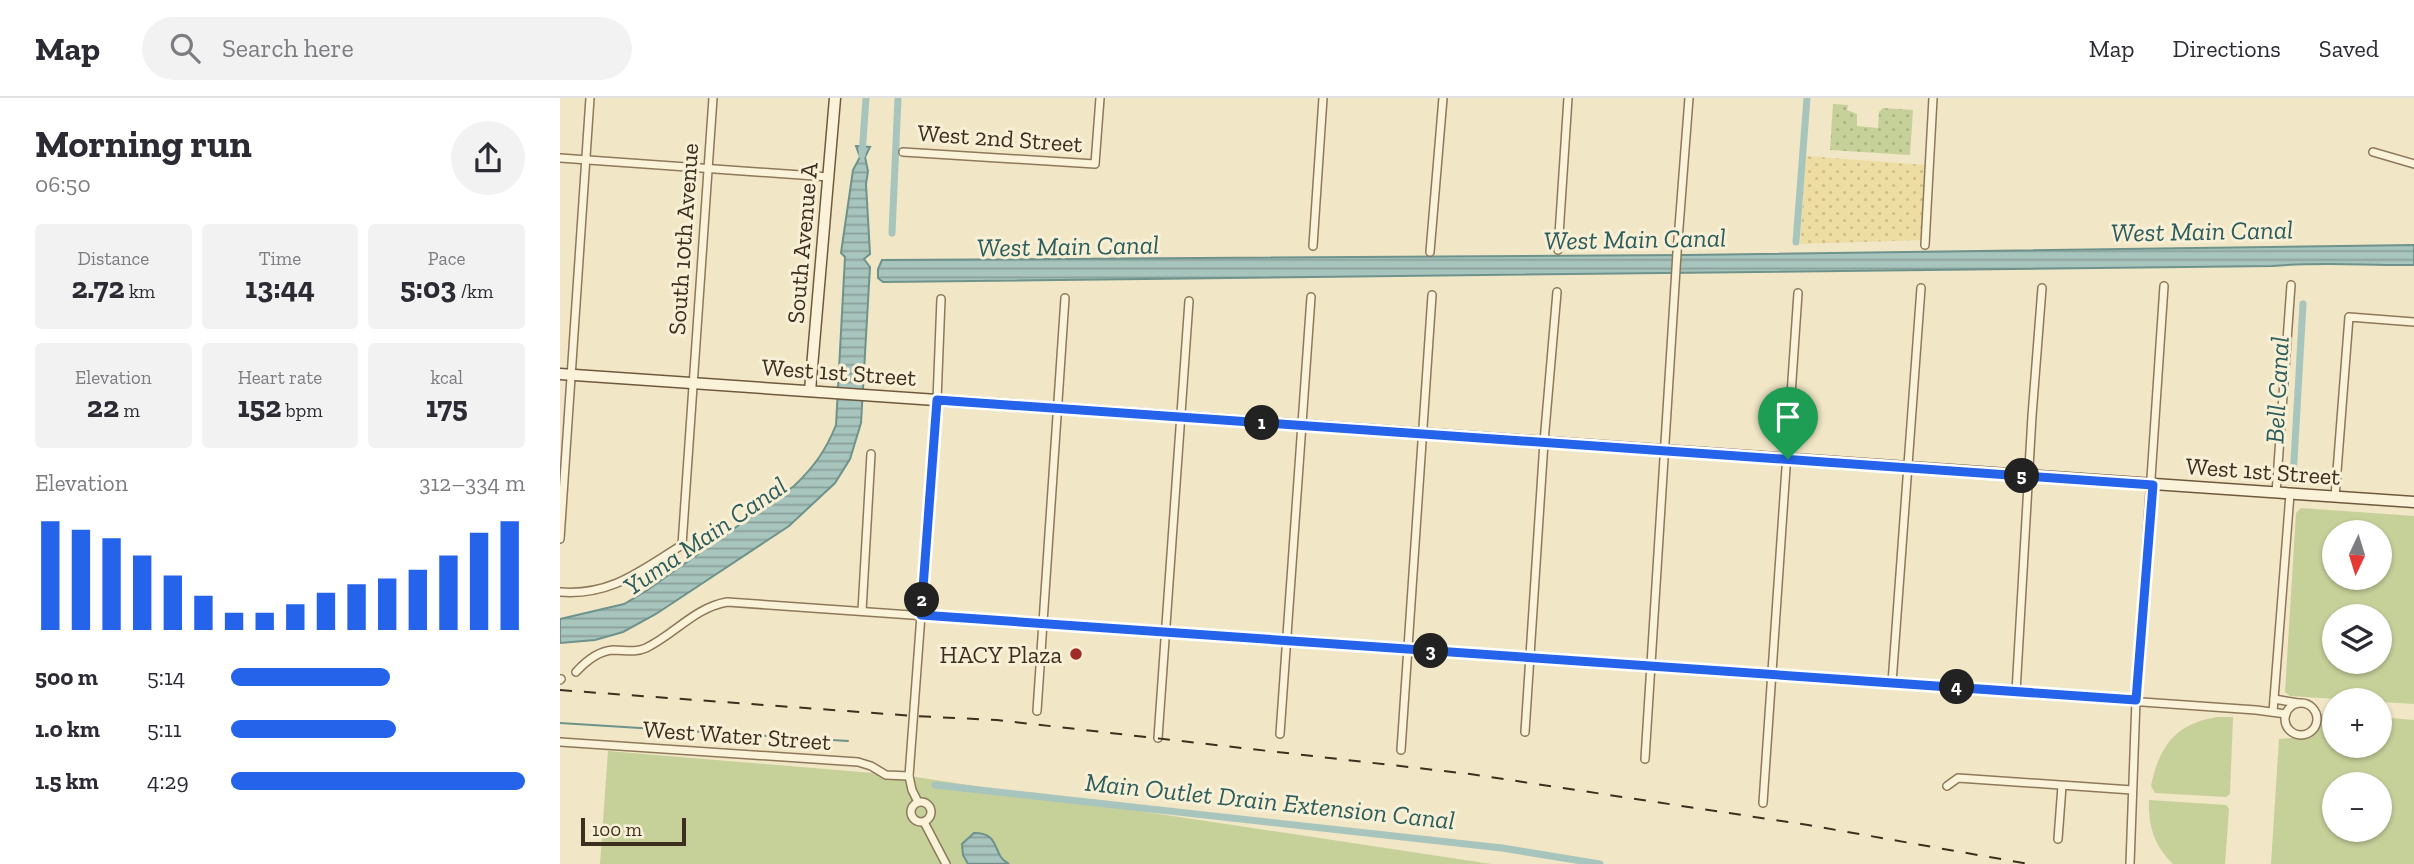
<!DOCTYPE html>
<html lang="en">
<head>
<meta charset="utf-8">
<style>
  body { margin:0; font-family:"Zilla Slab",serif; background:#f2f2f3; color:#2b2b33; height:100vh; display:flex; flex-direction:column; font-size:26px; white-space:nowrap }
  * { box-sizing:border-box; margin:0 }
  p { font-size:23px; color:#7c7c81 }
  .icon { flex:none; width:38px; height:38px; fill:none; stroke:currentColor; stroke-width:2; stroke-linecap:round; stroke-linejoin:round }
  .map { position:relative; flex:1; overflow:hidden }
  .details { display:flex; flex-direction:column; background:#fff; width:560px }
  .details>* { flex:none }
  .needle { width:46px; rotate:184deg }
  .tools { position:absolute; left:1762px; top:422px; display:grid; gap:14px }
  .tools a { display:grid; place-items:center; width:70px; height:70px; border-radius:50%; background:#fff; box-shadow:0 2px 5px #0004; font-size:35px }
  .scale { position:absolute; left:21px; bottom:18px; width:105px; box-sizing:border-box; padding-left:7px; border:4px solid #3d2f1f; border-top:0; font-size:19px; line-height:24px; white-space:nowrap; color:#3d2f1f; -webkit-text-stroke:5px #f8f0d6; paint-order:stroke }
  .pin { position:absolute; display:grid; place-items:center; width:60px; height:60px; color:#fff; margin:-72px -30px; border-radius:50% 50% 50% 0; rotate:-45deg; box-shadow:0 0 7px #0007 }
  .pin .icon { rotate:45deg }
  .km { position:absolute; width:35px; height:35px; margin:-18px; border-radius:50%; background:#222; color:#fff; font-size:19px; line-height:35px; text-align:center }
  .round { display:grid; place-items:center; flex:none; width:74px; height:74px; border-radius:37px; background:#f2f2f3 }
  .summary { display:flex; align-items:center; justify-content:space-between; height:119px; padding:0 35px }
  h1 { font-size:38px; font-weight:700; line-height:52px }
  .stats { display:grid; grid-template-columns:repeat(3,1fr); gap:10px; height:119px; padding:7px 35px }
  .stats div { display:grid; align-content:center; border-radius:7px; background:#f2f2f3; text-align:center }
  .stats b { font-size:30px; font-weight:700 }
  .stats small { font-size:19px; font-weight:400 }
  .stats p { font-size:19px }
  .chart { height:196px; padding:14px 35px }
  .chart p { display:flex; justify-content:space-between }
  .chart svg { width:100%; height:126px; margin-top:7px; stroke:#2563eb; stroke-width:6 }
  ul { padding:0 35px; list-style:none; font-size:23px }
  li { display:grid; grid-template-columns:112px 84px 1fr; align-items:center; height:52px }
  li i { height:18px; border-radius:9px; background:#2563eb }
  header { display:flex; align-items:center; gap:42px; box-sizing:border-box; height:98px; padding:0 35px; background:#fff; border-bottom:2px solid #e1e1e2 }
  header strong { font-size:33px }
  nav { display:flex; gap:38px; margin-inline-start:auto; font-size:24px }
  .search { width:490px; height:63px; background:#f2f2f3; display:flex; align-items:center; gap:18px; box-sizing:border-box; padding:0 24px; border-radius:38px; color:#7c7c81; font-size:26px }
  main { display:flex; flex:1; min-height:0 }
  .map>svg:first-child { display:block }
</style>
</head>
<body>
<header>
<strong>Map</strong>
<div class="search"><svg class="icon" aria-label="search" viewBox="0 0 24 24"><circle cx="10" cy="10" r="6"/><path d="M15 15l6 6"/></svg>Search here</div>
<nav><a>Map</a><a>Directions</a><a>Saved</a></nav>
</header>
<main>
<section class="details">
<div class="summary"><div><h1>Morning run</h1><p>06:50</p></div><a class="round"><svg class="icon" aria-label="share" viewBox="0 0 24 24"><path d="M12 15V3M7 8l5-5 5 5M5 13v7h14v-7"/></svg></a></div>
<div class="stats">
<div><p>Distance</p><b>2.72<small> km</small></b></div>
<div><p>Time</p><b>13:44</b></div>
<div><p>Pace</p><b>5:03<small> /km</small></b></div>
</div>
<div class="stats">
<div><p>Elevation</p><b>22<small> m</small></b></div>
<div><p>Heart rate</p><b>152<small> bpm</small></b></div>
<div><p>kcal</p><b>175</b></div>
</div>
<div class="chart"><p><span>Elevation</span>312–334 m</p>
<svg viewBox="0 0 160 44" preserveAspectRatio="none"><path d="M5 44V6M15 44V9M25 44V12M35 44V18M45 44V25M55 44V32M65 44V38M75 44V38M85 44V35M95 44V31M105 44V28M115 44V26M125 44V23M135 44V18M145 44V10M155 44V6"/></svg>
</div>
<ul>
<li><b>500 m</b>5:14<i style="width:54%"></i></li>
<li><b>1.0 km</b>5:11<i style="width:56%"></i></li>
<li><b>1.5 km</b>4:29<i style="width:100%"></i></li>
</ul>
</section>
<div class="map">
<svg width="1854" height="766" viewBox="0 0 1854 766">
  <defs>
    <pattern id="grass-dots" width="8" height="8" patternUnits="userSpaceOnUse" patternTransform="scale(1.75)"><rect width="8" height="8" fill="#c6d099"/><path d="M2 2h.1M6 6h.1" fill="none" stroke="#abb383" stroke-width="1.8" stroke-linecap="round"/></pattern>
    <pattern id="sand-dots" width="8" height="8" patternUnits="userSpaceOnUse" patternTransform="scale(1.75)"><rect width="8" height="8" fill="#eddda2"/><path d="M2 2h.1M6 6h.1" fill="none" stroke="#ccbe8b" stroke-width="1.8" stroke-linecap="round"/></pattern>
    <pattern id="water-rules" width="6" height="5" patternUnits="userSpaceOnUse" patternTransform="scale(1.75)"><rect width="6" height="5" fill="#a7c4bd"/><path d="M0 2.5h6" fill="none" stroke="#89a099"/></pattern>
  </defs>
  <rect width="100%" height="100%" fill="#f1e6c6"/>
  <polygon fill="url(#grass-dots)" points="1273,6 1288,7 1287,12 1297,16 1297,28 1318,30 1319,14 1323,10 1353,12 1350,57 1270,52"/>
  <polygon fill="url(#sand-dots)" points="1246,58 1365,67 1362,142 1240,146"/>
  <g fill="#c6d099" fill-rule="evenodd">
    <path d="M1741 410 1854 418V606L1730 598 1725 594 1736 415ZM1774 434H1820V480H1774ZM1774 518H1820V564H1774Z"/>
    <path d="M1759 616H1774V648H1820V619L1854 622V766H1711L1719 641C1736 639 1744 641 1757 630ZM1774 686H1820V732H1774Z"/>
    <path d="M1658 619H1673L1670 696 1666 699 1595 695 1591 688C1599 648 1616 625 1658 619Z"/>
    <polygon points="48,653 349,678 931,766 40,766"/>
    <path d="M1589 702 1666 707 1669 711 1665 766H1613C1594 748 1588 727 1589 702Z"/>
  </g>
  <g fill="url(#water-rules)" stroke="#6d938c" stroke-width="2">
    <path d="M296 48 310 49 305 59 308 73 306 86 310 156 304 161 310 169 301 325 290 361 275 385 229 428 96 516 63 534 35 542 0 545V521L64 506 86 493 234 388C254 369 266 352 276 327L285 159 281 155 293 72 300 59Z"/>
    <path d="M1854 147V167H1843C1799 167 1756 164 1713 168L323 184 318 180V171L322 162 1127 157Z"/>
    <path d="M414 735C442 735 431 757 449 766H408L403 757 402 746Z"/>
  </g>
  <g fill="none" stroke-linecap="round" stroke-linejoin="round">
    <polyline stroke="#6d938c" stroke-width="2" points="0,625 288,643"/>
    <g stroke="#a7c4bd" stroke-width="7">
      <polyline points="302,57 306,0"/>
      <polyline points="332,135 338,0"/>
      <polyline points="1236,144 1247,0"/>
      <polyline points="1733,380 1743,206"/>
      <polyline points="375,687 942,750 1040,766"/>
    </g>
    <g stroke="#8d785a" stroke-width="10">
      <g id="street">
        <polyline points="343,54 535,66 540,0"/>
        <polyline points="1813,54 1854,66"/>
        <polyline points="0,60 269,79"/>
        <polyline points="1365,147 1373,0"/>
        <polyline points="753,148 763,0"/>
        <polyline points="998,152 1008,0"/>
        <polyline points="870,154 883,0"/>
        <polyline points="1716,395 1731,187"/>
        <polyline points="1775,399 1789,219 1854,224"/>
        <polyline points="0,441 30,0"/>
        <path d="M0 494C51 498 80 473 122 447L153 0"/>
        <polyline points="302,513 311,356"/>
        <path d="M16 574C26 563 38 553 53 552 65 552 75 555 86 550 115 536 134 510 167 504L1696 612 1726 616"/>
        <polyline points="0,582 1,581"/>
        <polyline points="1332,585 1361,190"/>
        <polyline points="1456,594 1472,318 1482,190"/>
        <polyline points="1714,601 1738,605"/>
        <circle cx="1741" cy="621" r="16"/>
        <polyline points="477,613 505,200"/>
        <polyline points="1713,614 1730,396"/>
        <polyline points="965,634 984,344 997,194"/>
        <polyline points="720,636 751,199"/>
        <polyline points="598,640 629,203"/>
        <polyline points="0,644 298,664 311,668 326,677 349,678"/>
        <polyline points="841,652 872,197"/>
        <polyline points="1085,661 1117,155 1129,0"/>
        <polyline points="1387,688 1398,680 1572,692"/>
        <circle cx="361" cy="714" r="10"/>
        <polyline points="358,704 352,692 349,678 377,302 381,201"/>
        <polyline points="1203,705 1238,195"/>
        <polyline points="364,724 386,766"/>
        <polyline points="1498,741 1502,688"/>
        <polyline points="1570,766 1576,602 1604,188"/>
      </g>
    </g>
    <g stroke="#6f593d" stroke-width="13">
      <g id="secondary">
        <polyline points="0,276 1854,404"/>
        <polyline points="250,293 275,0"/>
      </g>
    </g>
    <use href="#street" stroke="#fbf2da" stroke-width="7"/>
    <use href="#secondary" stroke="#fbf2da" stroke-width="10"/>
    <polyline stroke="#3d2f1f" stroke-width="2" stroke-dasharray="12 12" stroke-linecap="butt" points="0,592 354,618 437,622 910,676 1248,727 1469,766"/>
  </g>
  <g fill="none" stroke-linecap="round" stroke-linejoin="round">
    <g stroke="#fff" stroke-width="14">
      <polygon id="route" points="377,302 1593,387 1576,602 361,517"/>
    </g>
    <use href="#route" stroke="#2563eb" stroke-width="9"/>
  </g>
  <circle fill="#9f2c27" stroke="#f8f0d6" stroke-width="2.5" cx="516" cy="556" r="7"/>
  <g text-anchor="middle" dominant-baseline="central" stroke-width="6" stroke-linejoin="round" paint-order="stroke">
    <g font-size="24" fill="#3d2f1f" stroke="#f8f0d6">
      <text transform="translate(440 40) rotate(4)">West 2nd Street</text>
      <text transform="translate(123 141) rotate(-86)">South 10th Avenue</text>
      <text transform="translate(242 145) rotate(-85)">South Avenue A</text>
      <text transform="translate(279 274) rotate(4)">West 1st Street</text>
      <text transform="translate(1703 373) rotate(4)">West 1st Street</text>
      <text transform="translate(177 637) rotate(4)">West Water Street</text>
    </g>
    <g font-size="24" fill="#3d2f1f" stroke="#f8f0d6" text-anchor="end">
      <text x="502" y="556">HACY Plaza</text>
    </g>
    <g font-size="26" font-style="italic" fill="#2d5d5c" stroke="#f8f0d6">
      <text transform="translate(1642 133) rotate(-1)">West Main Canal</text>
      <text transform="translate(1075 141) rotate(-1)">West Main Canal</text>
      <text transform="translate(508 148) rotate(-1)">West Main Canal</text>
      <text transform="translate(1717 292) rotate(-87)">Bell Canal</text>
      <text transform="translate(145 438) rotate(-34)">Yuma Main Canal</text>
      <text transform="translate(710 703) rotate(6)">Main Outlet Drain Extension Canal</text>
    </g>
  </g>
</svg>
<div class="tools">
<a><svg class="needle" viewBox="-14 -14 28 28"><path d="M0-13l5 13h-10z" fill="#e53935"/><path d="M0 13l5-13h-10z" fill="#7c7c81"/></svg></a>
<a><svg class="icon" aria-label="layers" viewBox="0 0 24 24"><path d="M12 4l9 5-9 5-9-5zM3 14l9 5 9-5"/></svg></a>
<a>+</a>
<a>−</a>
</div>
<div class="scale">100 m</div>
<div class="pin" style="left:1228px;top:361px;background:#1e9e55"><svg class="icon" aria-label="arrive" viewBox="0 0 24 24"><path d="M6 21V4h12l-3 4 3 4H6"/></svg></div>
<b class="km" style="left:702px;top:325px">1</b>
<b class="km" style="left:362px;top:502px">2</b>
<b class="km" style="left:871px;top:553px">3</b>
<b class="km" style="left:1397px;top:589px">4</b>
<b class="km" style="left:1462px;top:378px">5</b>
</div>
</main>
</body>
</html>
